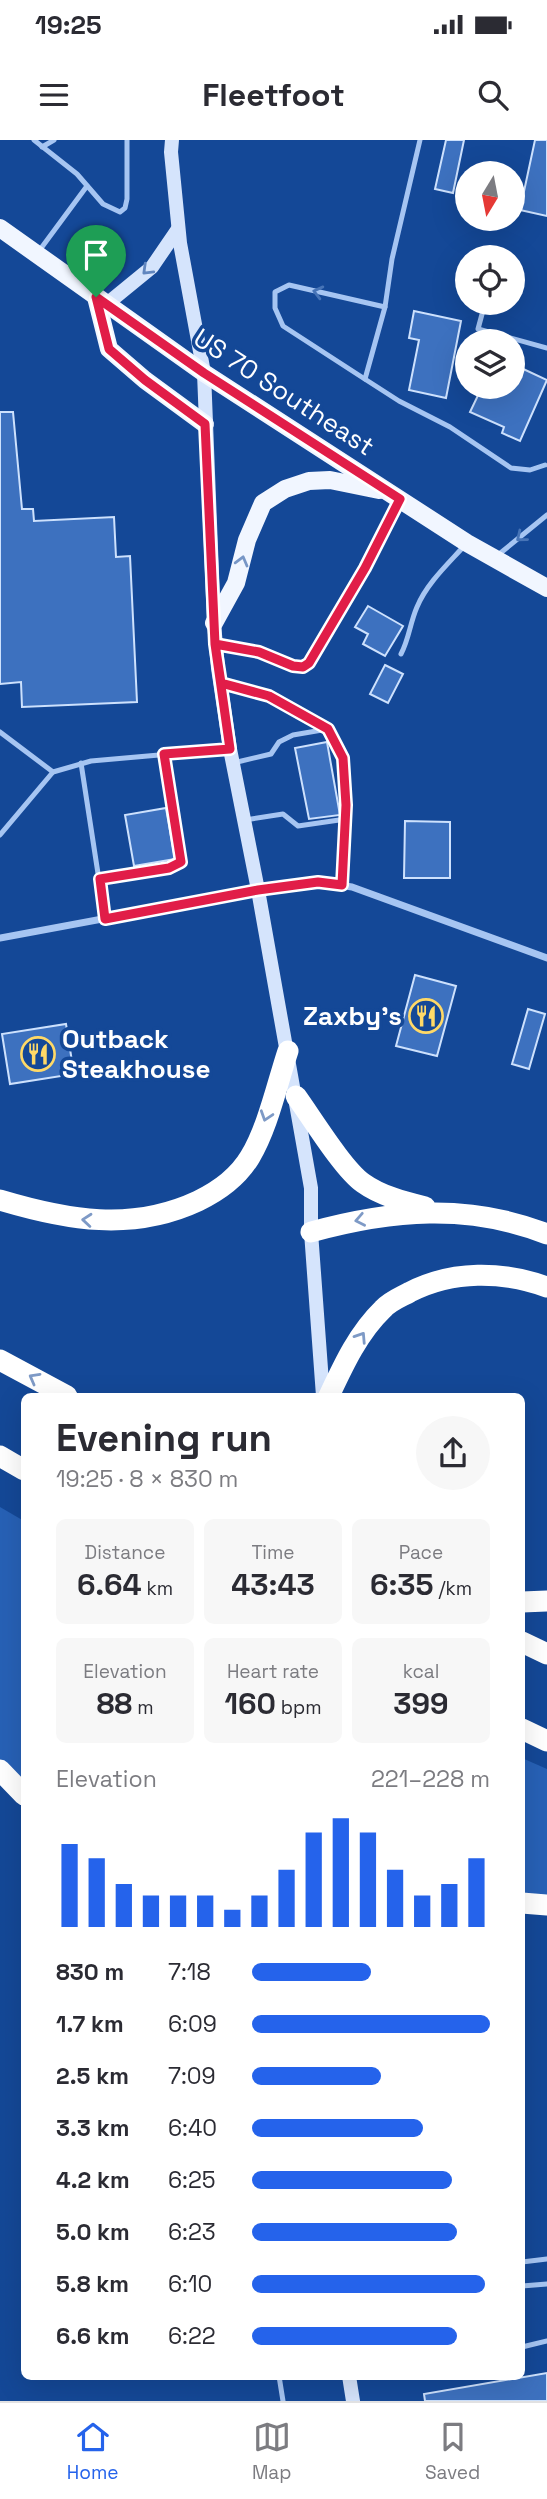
<!DOCTYPE html>
<html lang="en">
<head>
<meta charset="utf-8">
<style>
  body { margin:0; font-family:"Space Grotesk",sans-serif; background:#f7f7f7; color:#2b2b33; height:100vh; display:flex; flex-direction:column; font-size:26px; white-space:nowrap }
  * { box-sizing:border-box; margin:0 }
  p { font-size:23px; color:#7c7c81 }
  .icon { flex:none; width:38px; height:38px; fill:none; stroke:currentColor; stroke-width:2; stroke-linecap:round; stroke-linejoin:round }
  .map { position:relative; flex:1; overflow:hidden }
  .side { position:absolute; left:21px; top:1253px; width:504px; height:987px; display:flex; flex-direction:column; background:#fff; border-radius:10px; box-shadow:0 7px 28px #0002 }
  .side>* { flex:none }
  .needle { width:46px; rotate:190deg }
  .tools { position:absolute; left:455px; top:21px; display:grid; gap:14px }
  .tools a { display:grid; place-items:center; width:70px; height:70px; border-radius:50%; background:#fff; box-shadow:0 7px 28px #0002; font-size:35px }
  .pin { position:absolute; display:grid; place-items:center; width:60px; height:60px; color:#fff; margin:-72px -30px; border-radius:50% 50% 50% 0; rotate:-45deg; box-shadow:0 0 7px #0007 }
  .pin .icon { rotate:45deg }
  .round { display:grid; place-items:center; flex:none; width:74px; height:74px; border-radius:37px; background:#f7f7f7 }
  .summary { display:flex; align-items:center; justify-content:space-between; height:119px; padding:0 35px }
  h1 { font-size:38px; font-weight:700; line-height:52px }
  .figures { display:grid; grid-template-columns:repeat(3,1fr); gap:10px; height:119px; padding:7px 35px }
  .figures div { display:grid; align-content:center; border-radius:10px; background:#f7f7f7; text-align:center }
  .figures b { font-size:30px; font-weight:700 }
  .figures small { font-size:19px; font-weight:400 }
  .figures p { font-size:19px }
  .chart { height:196px; padding:14px 35px }
  .chart p { display:flex; justify-content:space-between }
  .chart svg { width:100%; height:126px; margin-top:7px; stroke:#2563eb; stroke-width:6 }
  ul { padding:0 35px; list-style:none; font-size:23px }
  li { display:grid; grid-template-columns:112px 84px 1fr; align-items:center; height:52px }
  li i { height:18px; border-radius:9px; background:#2563eb }
  .status { display:flex; justify-content:space-between; align-items:center; height:49px; padding:0 35px; background:#fff; direction:ltr }
  .status svg { height:19px; fill:currentColor }
  header { display:flex; justify-content:space-between; align-items:center; height:91px; padding:0 35px; background:#fff; font-size:32px; font-weight:700 }
  .menu { display:flex; justify-content:space-around; align-items:center; height:98px; border-top:2px solid #e1e1e2; background:#fff; font-size:19px; color:#7c7c81 }
  .menu a { display:grid; justify-items:center; gap:4px }
  .menu .selected { color:#2563eb }
  .map>svg:first-child { display:block }
</style>
</head>
<body>
<div class="status"><b>19:25</b><svg viewBox="0 0 49 12"><path d="M0 12V9h3v3zM5 12V6h3v6zM10 12V3h3v9zM15 12V0h3v12zM26 1h20v11H26zM47 4h2v5h-2z"/></svg></div>
<header><svg class="icon" aria-label="menu" viewBox="0 0 24 24"><path d="M4 6h16M4 12h16M4 18h16"/></svg>Fleetfoot<svg class="icon" aria-label="search" viewBox="0 0 24 24"><circle cx="10" cy="10" r="6"/><path d="M15 15l6 6"/></svg></header>
<div class="map">
<svg width="547" height="2261" viewBox="0 0 547 2261">
  <rect width="100%" height="100%" fill="#144897"/>
  <g fill="#2761b6">
    <polygon points="0,1367 24,1381 24,1655 0,1628"/>
    <polygon points="522,1618 547,1629 547,1764 522,1760"/>
  </g>
  <g fill="#3d71bf" stroke="#cde1fd" stroke-width="2">
    <polygon points="446,0 464,0 453,53 435,49"/>
    <polygon points="535,0 547,0 547,76 520,70"/>
    <polygon points="414,171 461,181 446,258 409,250 419,200 409,198"/>
    <polygon points="519,227 547,240 520,301 502,293 504,287 470,272 482,247 513,247 513,240"/>
    <polygon points="0,272 13,272 22,369 33,369 34,381 114,377 116,417 130,416 137,562 22,567 21,542 0,544"/>
    <polygon points="368,466 403,486 385,516 363,504 368,494 355,487"/>
    <polygon points="385,525 403,534 388,563 370,554"/>
    <polygon points="327,602 340,675 309,679 295,608"/>
    <polygon points="166,668 175,719 134,726 125,675"/>
    <polygon points="405,681 450,682 450,738 404,738"/>
    <polygon points="415,835 456,846 437,916 396,906"/>
    <polygon points="528,869 545,874 529,929 512,924"/>
    <polygon points="66,884 74,934 10,944 2,894"/>
    <polygon points="547,2233 547,2261 425,2261 424,2254"/>
  </g>
  <g fill="none" stroke-linecap="round" stroke-linejoin="round">
    <g stroke="#a6c5f2" stroke-width="5">
      <polyline points="34,0 77,34 103,64 120,72 125,68 127,59 127,0"/>
      <polyline points="42,7 54,0"/>
      <polyline points="39,111 87,46"/>
      <polyline points="485,163 478,189 547,208"/>
      <polyline points="385,167 289,145 275,152 275,168 283,186 357,234 399,261 450,287 511,328 530,330 545,325"/>
      <polyline points="365,239 385,167 392,119 420,0"/>
      <polyline points="498,415 547,375"/>
      <polyline points="218,504 253,510 293,526 303,527 309,523 365,428 398,362"/>
      <path d="M401 514C409 499 410 483 417 467 427 443 448 424 465 405"/>
      <polyline points="221,543 269,556 328,589 343,618 346,665 342,745"/>
      <polyline points="0,592 53,632"/>
      <polyline points="81,623 105,779"/>
      <polyline points="233,623 271,614 279,602 293,595 328,589"/>
      <polyline points="245,680 283,674 298,686 346,679"/>
      <polyline points="0,695 53,632 91,621 227,609"/>
      <polyline points="100,739 169,728 181,722 164,614"/>
      <polyline points="522,2122 547,2119"/>
      <polyline points="522,2146 547,2144"/>
      <polyline points="522,2207 547,2201"/>
      <polyline points="279,2236 283,2261"/>
    </g>
    <polyline stroke="#a6c5f2" stroke-width="7" points="0,798 258,750 318,742 352,747 547,818"/>
    <g stroke="#d5e4fc" stroke-width="14">
      <polyline points="172,0 171,12 180,103 204,233 214,483 218,528 230,609 258,750 311,1048 311,1092 323,1256"/>
      <polyline points="108,163 152,127 178,89"/>
      <polyline points="349,2236 353,2261"/>
    </g>
    <g stroke="#f1f6ff" stroke-width="18">
      <polyline points="0,88 204,233 467,403 547,448"/>
      <polyline points="96,157 109,209 145,240 205,284"/>
      <polyline points="214,483 236,443 247,400 263,363 285,349 309,341 330,340 379,350"/>
    </g>
    <g stroke="#fff" stroke-width="21">
      <path d="M296 956C312 978 343 1029 363 1043 381 1056 405 1062 425 1067"/>
      <path d="M0 1060C67 1080 132 1092 198 1061 219 1051 238 1037 250 1017 268 987 277 944 288 911"/>
      <path d="M311 1092C391 1070 468 1063 547 1094"/>
      <polyline points="0,1220 67,1256"/>
      <path d="M329 1256C343 1226 358 1193 383 1169 390 1161 401 1157 410 1152 453 1130 502 1131 547 1147"/>
      <polyline points="0,1316 24,1330"/>
      <polyline points="522,1462 547,1461"/>
      <polyline points="522,1502 547,1514"/>
      <polyline points="522,1589 547,1601"/>
      <polyline points="0,1630 24,1655"/>
      <polyline points="522,1763 547,1765"/>
    </g>
  </g>
  <defs><path id="oneway-chevron" d="M-2-3.5L2.5 0L-2 3.5" fill="none" stroke-width="1.6" stroke-linecap="round" stroke-linejoin="round" transform="scale(1.75)"/></defs>
  <use stroke="#6186bf" href="#oneway-chevron" transform="translate(147 130) rotate(136)"/>
  <g stroke="#4774b7">
    <use href="#oneway-chevron" transform="translate(318 152) rotate(-166)"/>
    <use href="#oneway-chevron" transform="translate(521 397) rotate(141)"/>
  </g>
  <use stroke="#7796c6" href="#oneway-chevron" transform="translate(242 421) rotate(-75)"/>
  <g stroke="#7e9ac6">
    <use href="#oneway-chevron" transform="translate(266 976) rotate(108)"/>
    <use href="#oneway-chevron" transform="translate(87 1080) rotate(-175)"/>
    <use href="#oneway-chevron" transform="translate(360 1080) rotate(169)"/>
    <use href="#oneway-chevron" transform="translate(361 1197) rotate(-57)"/>
    <use href="#oneway-chevron" transform="translate(34 1238) rotate(-151)"/>
  </g>
  <g fill="none" stroke-linecap="round" stroke-linejoin="round">
    <g stroke="#fff" stroke-width="14">
      <path id="route" d="M96 157 109 209 145 240 205 284 215 504C220 539 225 574 230 609L164 614 181 722 169 728 100 739 105 779 258 750 318 742 342 745 346 665 343 618 328 589 269 556 221 543 215 504 259 512 293 526 303 527 309 523 365 428 400 359 204 233 96 157"/>
    </g>
    <use href="#route" stroke="#e11d48" stroke-width="9"/>
  </g>
  <defs>
    <g id="restaurant-ring" transform="scale(1.75)"><circle r="9.5" fill="#144897" stroke="#ffd967" stroke-width="1.5"/><path d="M-5-6h1v4h1v-4h1v4h1v-4h1v5L-1.5 .5V6h-2V.5L-5-1ZM5-6V6H3V1.5H1.5Q1.5-4 5-6Z" fill="#ffd967"/></g>
  </defs>
  <g fill-rule="evenodd">
    <use href="#restaurant-ring" x="426" y="876"/>
    <use href="#restaurant-ring" x="38" y="914"/>
  </g>
  <g text-anchor="middle" dominant-baseline="central" stroke-width="7" stroke-linejoin="round" paint-order="stroke">
    <g font-size="26" fill="#fff" stroke="#144897">
      <text transform="translate(284 252) rotate(33)">US 70 Southeast</text>
    </g>
    <g font-size="26" font-weight="bold" fill="#fff" stroke="#144897" text-anchor="end">
      <text x="402" y="876">Zaxby's</text>
      <text x="62" y="899" text-anchor="start">Outback<tspan x="62" dy="30">Steakhouse</tspan></text>
    </g>
  </g>
</svg>
<div class="tools">
<a><svg class="needle" viewBox="-14 -14 28 28"><path d="M0-13l5 13h-10z" fill="#e53935"/><path d="M0 13l5-13h-10z" fill="#7c7c81"/></svg></a>
<a><svg class="icon" aria-label="locate" viewBox="0 0 24 24"><circle cx="12" cy="12" r="6"/><path d="M12 2v4M12 18v4M2 12h4M18 12h4"/></svg></a>
<a><svg class="icon" aria-label="layers" viewBox="0 0 24 24"><path d="M12 4l9 5-9 5-9-5zM3 14l9 5 9-5"/></svg></a>
</div>
<div class="pin" style="left:96px;top:157px;background:#1e9e55"><svg class="icon" aria-label="arrive" viewBox="0 0 24 24"><path d="M6 21V4h12l-3 4 3 4H6"/></svg></div>
<section class="side">
<div class="summary"><div><h1>Evening run</h1><p>19:25 · 8 × 830 m</p></div><a class="round"><svg class="icon" aria-label="share" viewBox="0 0 24 24"><path d="M12 15V3M7 8l5-5 5 5M5 13v7h14v-7"/></svg></a></div>
<div class="figures">
<div><p>Distance</p><b>6.64<small> km</small></b></div>
<div><p>Time</p><b>43:43</b></div>
<div><p>Pace</p><b>6:35<small> /km</small></b></div>
</div>
<div class="figures">
<div><p>Elevation</p><b>88<small> m</small></b></div>
<div><p>Heart rate</p><b>160<small> bpm</small></b></div>
<div><p>kcal</p><b>399</b></div>
</div>
<div class="chart"><p><span>Elevation</span>221–228 m</p>
<svg viewBox="0 0 160 44" preserveAspectRatio="none"><path d="M5 44V15M15 44V20M25 44V29M35 44V33M45 44V33M55 44V33M65 44V38M75 44V33M85 44V24M95 44V11M105 44V6M115 44V11M125 44V24M135 44V33M145 44V29M155 44V20"/></svg>
</div>
<ul>
<li><b>830 m</b>7:18<i style="width:50%"></i></li>
<li><b>1.7 km</b>6:09<i style="width:100%"></i></li>
<li><b>2.5 km</b>7:09<i style="width:54%"></i></li>
<li><b>3.3 km</b>6:40<i style="width:72%"></i></li>
<li><b>4.2 km</b>6:25<i style="width:84%"></i></li>
<li><b>5.0 km</b>6:23<i style="width:86%"></i></li>
<li><b>5.8 km</b>6:10<i style="width:98%"></i></li>
<li><b>6.6 km</b>6:22<i style="width:86%"></i></li>
</ul>
</section>
</div>
<nav class="menu">
<a class="selected"><svg class="icon" aria-label="home" viewBox="0 0 24 24"><path d="M3 11l9-7 9 7M6 9v11h12V9"/></svg>Home</a>
<a><svg class="icon" aria-label="map" viewBox="0 0 24 24"><path d="M3 6l6-2 6 2 6-2v14l-6 2-6-2-6 2zM9 4v14M15 6v14"/></svg>Map</a>
<a><svg class="icon" aria-label="saved" viewBox="0 0 24 24"><path d="M7 4h10v16l-5-4-5 4z"/></svg>Saved</a>
</nav>
</body>
</html>
